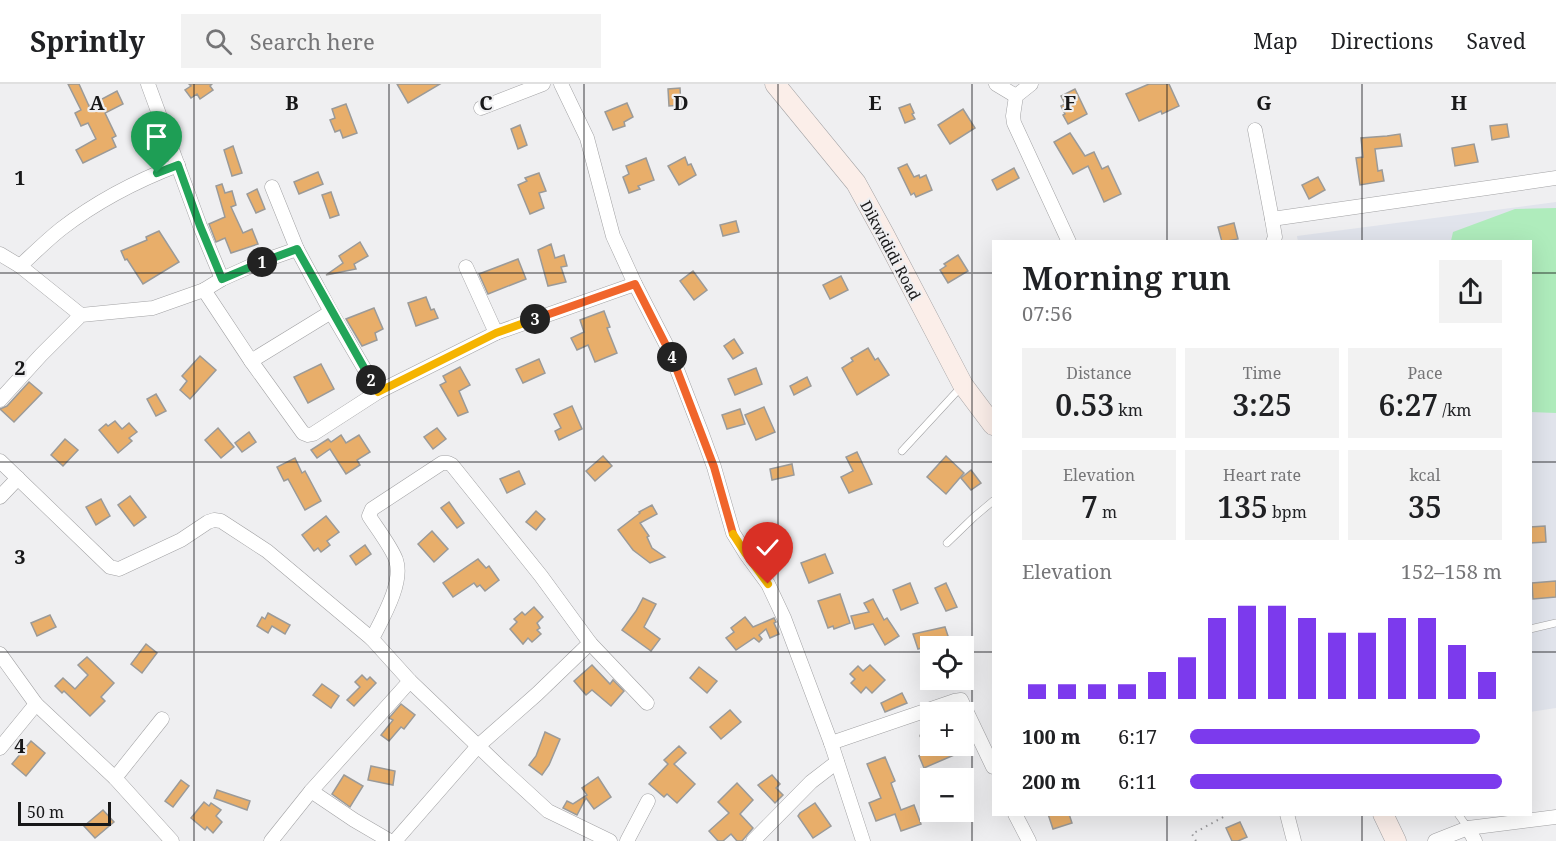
<!DOCTYPE html>
<html lang="en">
<head>
<meta charset="utf-8">
<style>
  body { margin:0; font-family:"Noto Serif",serif; background:#f2f2f2; color:#202124; height:100vh; display:flex; flex-direction:column; font-size:22px; white-space:nowrap }
  * { box-sizing:border-box; margin:0 }
  p { font-size:20px; color:#757577 }
  .icon { flex:none; width:33px; height:33px; fill:none; stroke:currentColor; stroke-width:2; stroke-linecap:round; stroke-linejoin:round }
  .map { position:relative; flex:1; overflow:hidden }
  .side { position:absolute; left:992px; top:156px; width:540px; height:576px; display:flex; flex-direction:column; background:#fff; border-radius:0px; box-shadow:0 6px 24px #0002 }
  .side>* { flex:none }
  .controls { position:absolute; left:920px; top:552px; display:grid; gap:12px }
  .controls a { display:grid; place-items:center; width:54px; height:54px; border-radius:0px; background:#fff; box-shadow:0 6px 24px #0002; font-size:30px }
  .scale { position:absolute; left:18px; bottom:15px; width:93px; box-sizing:border-box; padding-left:6px; border:3px solid #181819; border-top:0; font-size:16px; line-height:21px; white-space:nowrap; color:#181819; -webkit-text-stroke:4px #efeff1; paint-order:stroke }
  .pin { position:absolute; display:grid; place-items:center; width:51px; height:51px; color:#fff; margin:-62px -26px; border-radius:50% 50% 50% 0; rotate:-45deg; box-shadow:0 0 6px #0007 }
  .pin .icon { rotate:45deg }
  .km { position:absolute; width:30px; height:30px; margin:-15px; border-radius:50%; background:#222; color:#fff; font-size:16px; line-height:30px; text-align:center }
  .round { display:grid; place-items:center; flex:none; width:63px; height:63px; border-radius:0px; background:#f2f2f2 }
  .head { display:flex; align-items:center; justify-content:space-between; height:102px; padding:0 30px }
  h1 { font-size:33px; font-weight:600; line-height:45px }
  .stats { display:grid; grid-template-columns:repeat(3,1fr); gap:9px; height:102px; padding:6px 30px }
  .stats div { display:grid; align-content:center; border-radius:0px; background:#f2f2f2; text-align:center }
  .stats b { font-size:30px; font-weight:600 }
  .stats small { font-size:16px; font-weight:400 }
  .stats p { font-size:16px }
  .chart { height:168px; padding:12px 30px }
  .chart p { display:flex; justify-content:space-between }
  .chart svg { width:100%; height:108px; margin-top:6px; stroke:#7c3aed; stroke-width:6 }
  ul { padding:0 30px; list-style:none; font-size:20px }
  li { display:grid; grid-template-columns:96px 72px 1fr; align-items:center; height:45px }
  li i { height:15px; border-radius:8px; background:#7c3aed }
  header { display:flex; align-items:center; gap:36px; box-sizing:border-box; height:84px; padding:0 30px; background:#fff; border-bottom:2px solid #e0e0e0 }
  header strong { font-size:28px }
  nav { display:flex; gap:33px; margin-inline-start:auto; font-size:21px }
  .search { width:420px; height:54px; background:#f2f2f2; display:flex; align-items:center; gap:15px; box-sizing:border-box; padding:0 21px; border-radius:0px; color:#757577; font-size:22px }
  .map>svg:first-child { display:block }
</style>
</head>
<body>
<header>
<strong>Sprintly</strong>
<div class="search"><svg class="icon" aria-label="search" viewBox="0 0 24 24"><circle cx="10" cy="10" r="6"/><path d="M15 15l6 6"/></svg>Search here</div>
<nav><a>Map</a><a>Directions</a><a>Saved</a></nav>
</header>
<div class="map">
<svg width="1556" height="757" viewBox="0 0 1556 757">
  <rect width="100%" height="100%" fill="#efeff1"/>
  <polygon fill="#e1e4ec" points="1556,118 1556,624 1530,628 1530,158 1298,158 1297,152"/>
  <polygon fill="#afecbc" points="1556,124 1556,329 1530,328 1530,158 1451,157 1453,148 1515,125"/>
  <g fill="#e8ae6a" stroke="#9b9a98" stroke-width="1.5">
    <polygon points="68,0 79,0 89,22 117,7 123,20 105,29 116,52 112,54 116,63 83,79 76,66 96,55 88,39 81,42 75,29 81,26"/>
    <polygon points="189,0 212,0 210,2 213,6 200,15 197,10 191,14 185,6 191,2"/>
    <polygon points="397,0 440,0 408,19"/>
    <polygon points="1149,0 1169,0 1179,22 1162,30 1161,27 1139,37 1126,10"/>
    <polygon points="680,4 681,21 669,22 668,5"/>
    <polygon points="1075,5 1087,30 1068,40 1063,31 1065,30 1061,22 1065,20 1061,12"/>
    <polygon points="627,19 633,33 624,38 625,42 613,46 605,28"/>
    <polygon points="346,20 357,49 343,54 340,46 335,48 330,36 335,34 332,25"/>
    <polygon points="910,20 914,29 912,30 915,35 905,39 899,24"/>
    <polygon points="963,25 975,44 950,60 938,41"/>
    <polygon points="1507,40 1509,53 1492,56 1490,42"/>
    <polygon points="520,41 527,61 518,65 511,45"/>
    <polygon points="1070,49 1085,72 1094,68 1102,85 1108,82 1121,110 1104,118 1088,82 1073,90 1054,58"/>
    <polygon points="1400,50 1402,62 1375,65 1378,87 1382,86 1384,97 1360,101 1356,74 1363,73 1361,54 1387,52"/>
    <polygon points="1474,60 1478,78 1455,82 1452,64"/>
    <polygon points="233,62 242,89 232,92 224,66"/>
    <polygon points="685,73 688,81 691,80 696,91 679,101 668,82"/>
    <polygon points="646,74 654,96 638,102 640,105 629,109 623,93 629,90 626,82"/>
    <polygon points="907,80 914,93 919,91 920,94 926,91 932,106 916,113 914,109 911,111 898,84"/>
    <polygon points="1014,84 1019,94 997,106 992,96"/>
    <polygon points="318,88 323,100 299,110 294,98"/>
    <polygon points="539,89 546,107 539,109 544,124 530,130 518,101 527,97 525,94"/>
    <polygon points="1318,93 1325,106 1309,115 1302,101"/>
    <polygon points="222,100 225,109 232,107 236,121 231,123 243,149 252,145 258,160 231,169 225,154 216,158 209,140 225,133 216,102"/>
    <polygon points="257,105 265,125 256,129 247,110"/>
    <polygon points="331,108 339,131 330,134 322,111"/>
    <polygon points="736,137 739,148 723,152 720,141"/>
    <polygon points="1234,139 1238,155 1222,158 1218,143"/>
    <polygon points="159,147 179,178 143,200 127,175 125,176 121,167 147,156 146,153"/>
    <polygon points="360,158 368,172 354,180 356,185 326,191 343,179 339,172"/>
    <polygon points="551,160 555,174 564,171 567,182 561,183 566,198 548,202 538,166"/>
    <polygon points="958,171 968,187 948,199 940,186 946,182 944,180"/>
    <polygon points="518,175 526,195 488,210 479,190"/>
    <polygon points="693,187 707,206 694,216 680,197"/>
    <polygon points="841,192 848,206 830,215 823,201"/>
    <polygon points="426,213 431,226 434,225 438,234 416,242 408,219"/>
    <polygon points="374,224 383,245 375,249 377,256 362,262 346,235"/>
    <polygon points="604,227 610,243 607,244 617,269 595,278 588,261 577,266 571,254 584,248 580,236"/>
    <polygon points="734,255 743,269 733,275 724,262"/>
    <polygon points="868,264 875,276 878,274 889,291 857,311 842,284 853,277 851,274"/>
    <polygon points="200,272 216,286 190,315 180,306 187,297 182,292"/>
    <polygon points="539,275 545,289 523,299 516,285"/>
    <polygon points="321,280 334,305 308,319 294,293"/>
    <polygon points="460,283 470,301 459,307 468,328 458,332 440,301 446,298 443,292"/>
    <polygon points="756,284 762,300 735,311 728,295"/>
    <polygon points="807,293 811,302 794,311 790,302"/>
    <polygon points="29,298 42,309 14,338 0,325 7,322"/>
    <polygon points="156,310 166,327 156,332 147,315"/>
    <polygon points="572,322 582,345 559,356 555,347 561,344 554,330"/>
    <polygon points="764,323 775,348 756,356 745,331"/>
    <polygon points="740,325 745,340 727,345 722,331"/>
    <polygon points="115,337 122,345 129,339 137,348 129,354 132,357 118,369 99,346 106,340 108,342"/>
    <polygon points="218,344 234,363 221,374 205,356"/>
    <polygon points="437,344 446,355 433,365 424,353"/>
    <polygon points="249,348 256,358 242,368 235,359"/>
    <polygon points="341,351 346,359 359,351 370,368 357,376 360,381 346,390 330,365 317,374 311,366 328,355 331,358"/>
    <polygon points="65,355 78,366 63,382 51,371"/>
    <polygon points="857,368 872,400 849,409 841,393 853,387 846,373"/>
    <polygon points="603,372 612,382 595,397 586,387"/>
    <polygon points="946,372 964,389 946,410 927,393"/>
    <polygon points="295,374 302,389 305,387 321,417 305,426 288,395 284,397 277,383"/>
    <polygon points="792,380 794,391 772,396 770,385"/>
    <polygon points="971,386 981,399 971,406 961,394"/>
    <polygon points="519,387 525,400 507,409 500,395"/>
    <polygon points="130,412 146,433 134,442 118,421"/>
    <polygon points="101,415 110,432 96,441 86,423"/>
    <polygon points="449,418 464,439 457,444 441,424"/>
    <polygon points="652,421 657,430 640,439 649,452 647,453 652,464 665,473 650,479 633,466 618,446 640,429 639,428"/>
    <polygon points="536,427 545,435 536,446 526,438"/>
    <polygon points="326,432 339,448 327,457 330,461 321,468 318,464 314,467 302,451"/>
    <polygon points="1545,442 1546,458 1530,459 1530,443"/>
    <polygon points="432,447 448,465 434,478 418,460"/>
    <polygon points="365,461 371,470 356,481 350,472"/>
    <polygon points="825,470 833,489 809,499 801,479"/>
    <polygon points="478,475 486,484 489,482 499,496 485,507 480,501 477,503 474,499 453,513 443,499"/>
    <polygon points="1556,497 1556,513 1533,515 1532,499"/>
    <polygon points="910,499 918,519 901,526 893,506"/>
    <polygon points="946,499 957,523 946,527 935,504"/>
    <polygon points="840,510 850,539 834,545 833,542 828,544 818,517"/>
    <polygon points="643,514 656,520 644,543 660,555 651,567 622,546 636,527"/>
    <polygon points="873,515 884,536 887,534 899,552 885,561 873,540 855,545 851,532 869,528 864,519"/>
    <polygon points="534,523 543,533 537,539 540,544 537,546 541,550 532,558 528,554 523,560 510,545 517,538 514,535 522,528 525,531"/>
    <polygon points="268,529 290,541 285,550 272,542 268,549 257,542 262,533 265,535"/>
    <polygon points="50,531 56,543 37,552 31,539"/>
    <polygon points="745,533 753,543 774,534 776,538 774,539 779,550 770,554 766,545 759,551 762,555 759,558 754,554 736,566 726,554 734,548 731,544"/>
    <polygon points="945,543 949,555 943,557 944,560 937,562 930,562 930,565 926,566 925,563 918,565 913,550"/>
    <polygon points="146,560 157,569 142,589 131,580"/>
    <polygon points="87,573 114,599 101,613 105,617 90,632 64,607 62,609 55,602 63,594 75,605 88,591 78,581"/>
    <polygon points="592,581 610,600 613,596 624,607 611,622 592,606 586,611 574,597"/>
    <polygon points="870,581 885,596 872,609 866,603 861,609 851,599 855,595 850,590 858,582 863,587"/>
    <polygon points="699,583 717,597 707,609 690,594"/>
    <polygon points="362,591 367,596 370,593 376,599 354,622 347,616 360,603 355,598"/>
    <polygon points="322,600 339,612 331,624 313,611"/>
    <polygon points="902,609 907,619 885,628 881,619"/>
    <polygon points="401,620 415,631 404,645 401,643 389,657 381,651 393,636 389,634"/>
    <polygon points="730,626 741,638 721,655 710,643"/>
    <polygon points="930,644 930,667 943,662 951,662 954,671 924,684 919,672 929,668 920,652 922,647"/>
    <polygon points="545,648 560,655 549,681 542,691 529,681 536,672"/>
    <polygon points="31,657 45,669 26,692 12,680"/>
    <polygon points="679,662 686,669 674,680 695,700 677,719 667,710 664,713 649,700 668,680 664,676"/>
    <polygon points="885,673 895,697 891,699 901,726 914,721 921,740 901,747 895,730 876,737 869,719 881,714 867,680"/>
    <polygon points="371,682 395,687 393,701 368,696"/>
    <polygon points="344,691 363,702 350,723 332,710"/>
    <polygon points="772,691 780,700 776,704 783,711 775,719 758,701"/>
    <polygon points="598,693 611,713 594,725 586,714 577,731 563,724 567,717 573,720 587,711 582,704"/>
    <polygon points="181,696 189,702 173,723 165,717"/>
    <polygon points="737,699 753,716 740,730 753,744 742,757 737,757 731,750 723,757 718,757 709,747 729,729 718,718"/>
    <polygon points="217,706 250,717 247,726 214,714"/>
    <polygon points="204,718 209,722 211,719 221,726 216,732 222,738 213,749 207,743 205,746 191,734"/>
    <polygon points="815,719 831,742 813,754 798,732 800,729"/>
    <polygon points="103,726 114,738 95,754 84,742"/>
    <polygon points="1048,730 1069,730 1072,739 1053,745"/>
    <polygon points="1240,738 1247,753 1238,757 1232,757 1226,744"/>
  </g>
  <g fill="none" stroke-linecap="round" stroke-linejoin="round">
    <g stroke="#a2a2a4" stroke-width="8">
      <g id="lane">
        <polyline points="902,367 961,303"/>
        <polyline points="947,459 974,433 993,417"/>
        <polyline points="1530,545 1556,539"/>
        <polyline points="1458,730 1468,744"/>
      </g>
    </g>
    <g stroke="#a2a2a4" stroke-width="15">
      <g id="street">
        <polyline points="148,0 200,142 222,195"/>
        <polyline points="561,0 587,54 613,152 635,200 671,270 702,350 714,383 733,449 746,470 768,500 784,534 831,659 863,757"/>
        <polyline points="996,0 1016,12"/>
        <polyline points="1031,0 1016,12 1013,32 1014,39 1069,158"/>
        <polyline points="481,24 543,0"/>
        <polyline points="1255,46 1272,135 1275,153 1273,158"/>
        <polyline points="272,103 297,165 331,228 378,308"/>
        <polyline points="1272,135 1556,94"/>
        <polyline points="0,170 20,182 81,231"/>
        <path d="M20 182C33 170 46 157 61 145 96 118 136 97 178 81"/>
        <polyline points="466,183 496,249"/>
        <polyline points="204,206 251,277 303,349 308,351 313,350 378,308 496,249 635,200"/>
        <polyline points="251,277 331,228"/>
        <polyline points="0,316 41,271 81,231 153,224 204,206 222,195 260,178 297,165"/>
        <polyline points="0,377 110,483 119,485 181,456 208,438 214,436 221,437 267,467 372,555"/>
        <polyline points="0,413 18,394"/>
        <polyline points="590,559 647,619"/>
        <polyline points="0,570 36,620 115,694 172,757"/>
        <polyline points="831,659 954,617 961,616 993,683"/>
        <polyline points="0,664 36,620"/>
        <polyline points="115,694 162,635"/>
        <polyline points="311,707 354,736 390,757"/>
        <polyline points="1015,730 1029,757"/>
        <polyline points="1287,730 1294,757"/>
        <polyline points="1468,744 1475,757"/>
        <polyline points="271,757 311,707 410,597"/>
        <path d="M395 757 478 662 537 610 590 559 541 492 452 381 448 379H442L372 425 369 432C376 443 392 464 396 476 404 498 382 535 372 555L410 597 500 683 548 727 610 757"/>
        <polyline points="627,757 648,717"/>
        <polyline points="753,757 811,698 837,678"/>
        <polyline points="1435,757 1468,744 1556,733"/>
      </g>
    </g>
    <g stroke="#a2a2a4" stroke-width="21">
      <g id="secondary">
        <polyline points="775,0 856,99 884,150 963,301 993,341"/>
        <polyline points="1383,730 1396,757"/>
      </g>
    </g>
    <polyline stroke="#9a9a9c" stroke-width="2" stroke-dasharray="1.5 4.5" stroke-linecap="butt" points="1196,757 1192,750 1229,730"/>
    <use href="#lane" stroke="#fff" stroke-width="7"/>
    <use href="#street" stroke="#fff" stroke-width="14"/>
    <use href="#secondary" stroke="#fbeee9" stroke-width="20"/>
  </g>
  <g fill="none" stroke-linecap="round" stroke-linejoin="round">
    <g stroke="#fff" stroke-width="12">
      <polyline id="split-1" points="157,89 178,81 200,142 222,195 262,178"/>
    </g>
    <g stroke="#fff" stroke-width="12">
      <polyline id="split-2" points="262,178 297,165 371,296"/>
    </g>
    <g stroke="#fff" stroke-width="12">
      <polyline id="split-3" points="371,296 378,308 496,249 535,235"/>
    </g>
    <g stroke="#fff" stroke-width="12">
      <polyline id="split-4" points="535,235 635,200 672,273"/>
    </g>
    <g stroke="#fff" stroke-width="12">
      <polyline id="split-5" points="672,273 714,383 733,450"/>
    </g>
    <g stroke="#fff" stroke-width="12">
      <polyline id="split-6" points="733,450 746,470 768,500"/>
    </g>
    <use href="#split-1" stroke="#22a559" stroke-width="8"/>
    <use href="#split-2" stroke="#22a559" stroke-width="8"/>
    <use href="#split-3" stroke="#f5b400" stroke-width="8"/>
    <use href="#split-4" stroke="#f0652b" stroke-width="8"/>
    <use href="#split-5" stroke="#f0652b" stroke-width="8"/>
    <use href="#split-6" stroke="#f5b400" stroke-width="8"/>
  </g>
  <path fill="none" stroke="#181819" stroke-width="1.5" stroke-opacity="0.55" d="M194 0V757M389 0V757M584 0V757M778 0V757M972 0V757M1167 0V158M1362 0V158M0 189H993M1530 189H1556M0 378H993M1530 378H1556M0 568H930M963 568H993M1530 568H1556M1167 730V757M1362 730V757"/>
  <g text-anchor="middle" dominant-baseline="central" stroke-width="4.5" stroke-linejoin="round" paint-order="stroke">
    <g font-size="15" fill="#181819" stroke="#efeff1">
      <text transform="translate(891 166) rotate(62)">Dikwididi Road</text>
    </g>
  </g>
  <g font-size="20" text-anchor="middle" font-weight="bold" fill="#181819" stroke="#efeff1" stroke-width="4.5" stroke-linejoin="round" paint-order="stroke">
    <text x="97" y="26">A</text>
    <text x="292" y="26">B</text>
    <text x="486" y="26">C</text>
    <text x="681" y="26">D</text>
    <text x="875" y="26">E</text>
    <text x="1070" y="26">F</text>
    <text x="1264" y="26">G</text>
    <text x="1459" y="26">H</text>
    <text x="20" y="101">1</text>
    <text x="20" y="291">2</text>
    <text x="20" y="480">3</text>
    <text x="20" y="669">4</text>
  </g>
</svg>
<div class="controls">
<a><svg class="icon" aria-label="locate" viewBox="0 0 24 24"><circle cx="12" cy="12" r="6"/><path d="M12 2v4M12 18v4M2 12h4M18 12h4"/></svg></a>
<a>+</a>
<a>−</a>
</div>
<div class="scale">50 m</div>
<div class="pin" style="left:157px;top:89px;background:#1e9e55"><svg class="icon" aria-label="arrive" viewBox="0 0 24 24"><path d="M6 21V4h12l-3 4 3 4H6"/></svg></div>
<div class="pin" style="left:768px;top:500px;background:#d93025"><svg class="icon" aria-label="check" viewBox="0 0 24 24"><path d="M5 12l5 5 9-10"/></svg></div>
<b class="km" style="left:262px;top:178px">1</b>
<b class="km" style="left:371px;top:296px">2</b>
<b class="km" style="left:535px;top:235px">3</b>
<b class="km" style="left:672px;top:273px">4</b>
<section class="side">
<div class="head"><div><h1>Morning run</h1><p>07:56</p></div><a class="round"><svg class="icon" aria-label="share" viewBox="0 0 24 24"><path d="M12 15V3M7 8l5-5 5 5M5 13v7h14v-7"/></svg></a></div>
<div class="stats">
<div><p>Distance</p><b>0.53<small> km</small></b></div>
<div><p>Time</p><b>3:25</b></div>
<div><p>Pace</p><b>6:27<small> /km</small></b></div>
</div>
<div class="stats">
<div><p>Elevation</p><b>7<small> m</small></b></div>
<div><p>Heart rate</p><b>135<small> bpm</small></b></div>
<div><p>kcal</p><b>35</b></div>
</div>
<div class="chart"><p><span>Elevation</span>152–158 m</p>
<svg viewBox="0 0 160 44" preserveAspectRatio="none"><path d="M5 44V38M15 44V38M25 44V38M35 44V38M45 44V33M55 44V27M65 44V11M75 44V6M85 44V6M95 44V11M105 44V17M115 44V17M125 44V11M135 44V11M145 44V22M155 44V33"/></svg>
</div>
<ul>
<li><b>100 m</b>6:17<i style="width:93%"></i></li>
<li><b>200 m</b>6:11<i style="width:100%"></i></li>
</ul>
</section>
</div>
</body>
</html>
